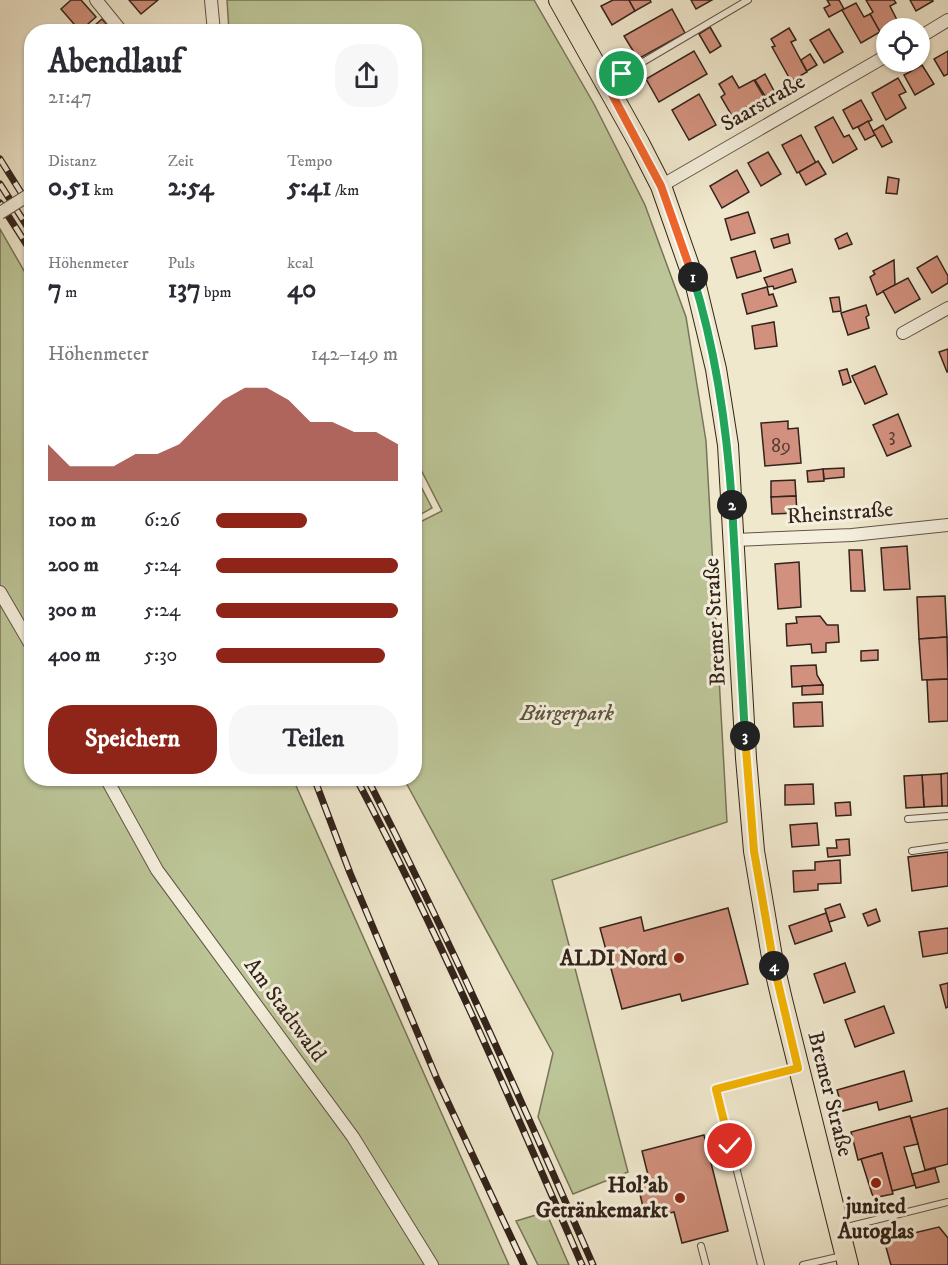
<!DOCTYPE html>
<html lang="de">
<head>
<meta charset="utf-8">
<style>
  body { margin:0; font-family:"IM FELL DW Pica",serif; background:#f7f7f7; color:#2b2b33; height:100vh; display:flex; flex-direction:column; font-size:22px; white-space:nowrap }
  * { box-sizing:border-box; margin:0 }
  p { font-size:20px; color:#7c7c81 }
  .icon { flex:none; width:33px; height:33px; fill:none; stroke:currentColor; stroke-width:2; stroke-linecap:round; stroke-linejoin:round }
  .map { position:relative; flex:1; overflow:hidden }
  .side { position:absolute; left:24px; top:24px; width:398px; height:762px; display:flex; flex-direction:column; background:#fff; border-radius:24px; box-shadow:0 2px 4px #0004 }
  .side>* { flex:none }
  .buttons { position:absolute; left:876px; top:18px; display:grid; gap:12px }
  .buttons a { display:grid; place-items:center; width:54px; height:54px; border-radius:50%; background:#fff; box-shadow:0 2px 4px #0004; font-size:30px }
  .pin { position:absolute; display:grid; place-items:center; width:51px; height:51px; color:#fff; margin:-26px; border:3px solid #fff; border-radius:50%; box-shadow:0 2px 6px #0007 }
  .km { position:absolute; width:30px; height:30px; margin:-15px; border-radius:50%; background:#222; color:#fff; font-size:16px; line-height:30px; text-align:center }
  .round { display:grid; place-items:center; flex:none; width:63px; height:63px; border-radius:24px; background:#f7f7f7 }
  .overview { display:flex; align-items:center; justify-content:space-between; height:102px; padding:0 24px }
  h1 { font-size:33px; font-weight:700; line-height:45px }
  .metrics { display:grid; grid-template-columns:repeat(3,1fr); gap:9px; height:102px; padding:6px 24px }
  .metrics div { display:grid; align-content:center }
  .metrics b { font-size:26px; font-weight:700 }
  .metrics small { font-size:16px; font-weight:400 }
  .metrics p { font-size:16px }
  .chart { height:168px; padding:12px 24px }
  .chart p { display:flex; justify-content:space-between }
  .chart svg { width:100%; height:108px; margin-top:6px; fill:#8f2418; opacity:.7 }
  .primary-button { display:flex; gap:12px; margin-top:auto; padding:12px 24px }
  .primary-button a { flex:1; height:69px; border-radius:24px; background:#8f2418; color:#fff; font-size:24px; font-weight:700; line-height:69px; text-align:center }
  .primary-button a+a { background:#f7f7f7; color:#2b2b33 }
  ul { padding:0 24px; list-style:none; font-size:20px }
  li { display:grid; grid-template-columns:96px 72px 1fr; align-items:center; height:45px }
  li i { height:15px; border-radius:8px; background:#8f2418 }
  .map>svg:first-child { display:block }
</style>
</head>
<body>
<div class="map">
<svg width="948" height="1265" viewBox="0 0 948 1265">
  <rect width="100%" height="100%" fill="#f0e8cd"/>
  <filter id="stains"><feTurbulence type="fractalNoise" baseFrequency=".00333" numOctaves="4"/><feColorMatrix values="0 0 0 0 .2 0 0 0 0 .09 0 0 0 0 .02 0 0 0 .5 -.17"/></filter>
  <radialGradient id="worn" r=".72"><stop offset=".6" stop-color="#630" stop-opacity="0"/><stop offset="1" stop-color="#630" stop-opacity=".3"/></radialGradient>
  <g fill="#bcc597" stroke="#787459" stroke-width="1.5">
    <polygon points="227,0 534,0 594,104 645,205 686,317 706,441 727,822 552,880 628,1172 573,1194 538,1117 553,1053 404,779 414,778 414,525 442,511 414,456 414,32 229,31"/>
    <polygon points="0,229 31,283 32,778 293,779 509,1265 0,1265"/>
    <polygon points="414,473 432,508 414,518"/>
    <polygon points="546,1212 569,1265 538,1265 516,1221"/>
  </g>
  <g fill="#d2917e" stroke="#33231b" stroke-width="1.5">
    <polygon points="71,0 81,0 96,17 80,31 61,9"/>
    <polygon points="129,0 158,0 141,14"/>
    <polygon points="613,0 629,0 635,11 612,25 601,6"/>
    <polygon points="629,0 650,0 651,2 635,11"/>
    <polygon points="691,0 712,0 696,9"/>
    <polygon points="827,0 839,0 844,9 829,17 824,8 830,5"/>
    <polygon points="866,0 894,0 896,3 890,6 898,22 880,32 870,14 873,12"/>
    <polygon points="910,0 932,0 933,1 916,11"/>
    <polygon points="856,3 864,17 870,14 880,32 861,43 842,10"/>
    <polygon points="672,9 685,33 638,59 624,36"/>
    <polygon points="102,19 109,27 104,32 87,32"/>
    <polygon points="710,27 721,46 710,53 699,34"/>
    <polygon points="789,28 796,40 791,42 807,72 791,81 772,47 775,46 771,39"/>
    <polygon points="829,29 843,52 824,63 810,40"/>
    <polygon points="694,51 707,74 659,102 646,79"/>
    <polygon points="948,51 948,74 944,76 934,59"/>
    <polygon points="810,54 817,65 807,71 801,60"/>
    <polygon points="922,65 934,84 915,95 904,75"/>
    <polygon points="765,74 774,91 765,96 755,80"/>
    <polygon points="732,76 739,88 754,80 764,97 732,116 721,97 725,94 719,84"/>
    <polygon points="898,78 906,92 899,95 906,108 886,120 872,93"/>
    <polygon points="699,94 716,125 689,140 672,110"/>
    <polygon points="861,100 872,120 853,129 843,110"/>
    <polygon points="833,117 844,137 849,135 857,149 833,163 815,127"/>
    <polygon points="868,121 875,135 865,140 858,127"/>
    <polygon points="883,125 892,142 882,147 873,131"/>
    <polygon points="801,135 816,163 797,173 782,145"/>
    <polygon points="768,152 781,174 761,186 748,163"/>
    <polygon points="818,161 826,174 806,185 799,172"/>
    <polygon points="737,170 749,192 722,208 710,186"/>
    <polygon points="888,177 899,179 897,194 886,193"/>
    <polygon points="748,212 755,233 731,240 725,219"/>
    <polygon points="847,233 852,244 839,249 835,239"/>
    <polygon points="788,234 790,243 774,248 771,239"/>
    <polygon points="755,251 761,271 737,278 731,258"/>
    <polygon points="937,256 948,276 948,283 932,293 917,268"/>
    <polygon points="894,260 895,285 877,295 870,277 875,274 873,271"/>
    <polygon points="792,269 796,282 774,289 773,286 768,287 764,278"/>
    <polygon points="908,278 920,299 895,313 883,291"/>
    <polygon points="767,287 769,295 773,294 777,306 747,314 742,294"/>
    <polygon points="839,297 841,311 833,312 830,298"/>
    <polygon points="866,305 869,315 866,317 869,328 848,335 841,313"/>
    <polygon points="774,322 777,346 755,349 752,326"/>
    <polygon points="948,349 948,372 947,372 939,352"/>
    <polygon points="875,366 887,394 865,404 852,376"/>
    <polygon points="847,369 851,382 843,385 839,371"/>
    <polygon points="898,414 911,446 887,456 873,425"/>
    <polygon points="788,421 788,429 798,428 801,463 765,466 761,423"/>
    <polygon points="844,468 844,477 824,479 823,469"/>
    <polygon points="823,469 824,481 808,482 807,471"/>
    <polygon points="795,480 796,496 771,497 771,481"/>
    <polygon points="796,496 797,513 772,514 771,497"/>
    <polygon points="907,546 910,589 884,590 881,548"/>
    <polygon points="849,550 862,550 865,591 851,591"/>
    <polygon points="799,562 801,607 778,609 775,564"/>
    <polygon points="945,596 947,637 919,639 917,597"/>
    <polygon points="820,616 827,625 838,625 839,642 826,643 826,652 812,653 811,644 787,646 786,624 797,623 796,617"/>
    <polygon points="947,637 948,679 922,680 919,639"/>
    <polygon points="878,650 878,660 861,661 861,651"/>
    <polygon points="816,665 817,675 823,685 792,687 791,666"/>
    <polygon points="948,679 948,721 929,722 927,680"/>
    <polygon points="823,685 823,694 802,695 802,686"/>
    <polygon points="822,702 823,726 794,727 793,703"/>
    <polygon points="948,773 948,806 942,806 941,774"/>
    <polygon points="941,774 942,806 924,807 922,775"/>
    <polygon points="922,775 924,807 906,808 904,776"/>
    <polygon points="813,784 814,804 785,805 785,785"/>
    <polygon points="850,802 851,815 836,816 835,803"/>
    <polygon points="817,823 819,845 792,847 790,825"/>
    <polygon points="849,839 850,855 828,857 827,848 837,848 836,840"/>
    <polygon points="948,852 948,886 912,891 908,857"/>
    <polygon points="840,860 841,883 818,884 818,890 794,892 793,871 815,870 815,862"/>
    <polygon points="840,904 845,917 829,922 825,909"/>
    <polygon points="728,908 748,984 682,1001 680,994 622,1009 600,928 641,917 644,931"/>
    <polygon points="876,909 880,921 868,926 863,914"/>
    <polygon points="826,913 832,931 795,944 789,926"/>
    <polygon points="948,928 948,953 923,957 919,932"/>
    <polygon points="845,963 855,992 824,1003 814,974"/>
    <polygon points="948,983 948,1007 946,1008 940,985"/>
    <polygon points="884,1006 894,1033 855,1047 845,1020"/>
    <polygon points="904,1071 912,1101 879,1110 877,1102 843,1111 837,1090"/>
    <polygon points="948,1108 948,1164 925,1170 911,1118"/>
    <polygon points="910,1116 918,1144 904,1147 915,1185 892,1191 882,1153 858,1160 851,1132"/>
    <polygon points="704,1135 728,1231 682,1243 674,1212 646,1219 636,1178 648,1175 642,1151"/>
    <polygon points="882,1153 893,1194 878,1197 874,1197 872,1194 861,1159"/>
    <polygon points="935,1168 939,1182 916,1188 912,1174"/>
    <polygon points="939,1227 948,1238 948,1265 891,1265 884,1240"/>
  </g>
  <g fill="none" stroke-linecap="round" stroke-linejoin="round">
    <g stroke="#625448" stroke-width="8">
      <g id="lane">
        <polyline points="609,82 748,0"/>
        <polyline points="908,819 948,816"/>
        <polyline points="912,851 948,846"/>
        <polyline points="843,1228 948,1202"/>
        <polyline points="701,1246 706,1265"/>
        <polyline points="761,1265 716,1089 795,1069"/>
        <polyline points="803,1265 842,1256"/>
      </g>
    </g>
    <g stroke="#625448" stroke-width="14">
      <g id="street">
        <polyline points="96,0 122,32"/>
        <polyline points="211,0 214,32"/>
        <polyline points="920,37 948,20"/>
        <polyline points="661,186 886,56"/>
        <polyline points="903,333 948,308"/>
        <polyline points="735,540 852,535 948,525"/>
        <polyline points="0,592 32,647"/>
        <polyline points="106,778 157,870 353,1137 432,1265"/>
      </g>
    </g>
    <g stroke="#33231b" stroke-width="22">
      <polyline id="primary" points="559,0 639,143 661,186 696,286 716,369 728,445 746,758 754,851 772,957 782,1000 848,1265"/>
    </g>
    <use href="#lane" stroke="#f5f0de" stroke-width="6"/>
    <use href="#street" stroke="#f5f0de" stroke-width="12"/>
    <use href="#primary" stroke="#f0e8cd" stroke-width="20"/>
    <g stroke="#33231b" stroke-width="7">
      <g id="rail">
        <polyline points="0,159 32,210"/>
        <polyline points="0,184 32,234"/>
        <polyline points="0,203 32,253"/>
        <polyline points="314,778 350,873 437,1079 524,1265"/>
        <path d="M356 778C440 936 511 1101 582 1265"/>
        <path d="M367 778C449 938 522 1101 593 1265"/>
      </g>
    </g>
    <use href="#rail" stroke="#f5f0de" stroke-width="4.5" stroke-dasharray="14" stroke-linecap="butt"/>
    <g stroke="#625448" stroke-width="14" stroke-linecap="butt">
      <polyline id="street-bridge" points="0,213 32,193"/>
    </g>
    <use href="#street-bridge" stroke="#f5f0de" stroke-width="12"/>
  </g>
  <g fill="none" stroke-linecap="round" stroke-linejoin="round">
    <g stroke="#fff" stroke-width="12">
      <polyline id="split-1" points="622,74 606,83 661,186 693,277"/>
    </g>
    <g stroke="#fff" stroke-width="12">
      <path id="split-2" d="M693 277C716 351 727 428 732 505"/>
    </g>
    <g stroke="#fff" stroke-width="12">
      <polyline id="split-3" points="732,505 745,736"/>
    </g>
    <g stroke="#fff" stroke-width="12">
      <polyline id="split-4" points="745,736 754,851 774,966"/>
    </g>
    <g stroke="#fff" stroke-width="12">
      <polyline id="split-5" points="730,1146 716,1089 798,1068 774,966"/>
    </g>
    <use href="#split-1" stroke="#f0652b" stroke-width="8"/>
    <use href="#split-2" stroke="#22a559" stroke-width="8"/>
    <use href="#split-3" stroke="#22a559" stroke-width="8"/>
    <use href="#split-4" stroke="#f5b400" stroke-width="8"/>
    <use href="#split-5" stroke="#f5b400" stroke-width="8"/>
  </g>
  <g fill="#8f2418" stroke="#f5f0de" stroke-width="2">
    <circle cx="679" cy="958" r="6"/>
    <circle cx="876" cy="1183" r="6"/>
    <circle cx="680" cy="1198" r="6"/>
  </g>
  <g text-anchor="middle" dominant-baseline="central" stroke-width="6" stroke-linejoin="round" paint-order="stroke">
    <g font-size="20" fill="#5b3e34">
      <text x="892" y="435">3</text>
      <text x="781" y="446">89</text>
    </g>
    <g font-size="22" fill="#33231b" stroke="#f5f0de">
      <text transform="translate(763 103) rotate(-30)">Saarstraße</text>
      <text transform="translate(840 513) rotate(-4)">Rheinstraße</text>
      <text transform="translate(715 622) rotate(-93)">Bremer Straße</text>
      <text transform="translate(285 1010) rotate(54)">Am Stadtwald</text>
      <text transform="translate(830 1094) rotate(76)">Bremer Straße</text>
    </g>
    <g font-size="22" font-style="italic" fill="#5c5440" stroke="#f5f0de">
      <text x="567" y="713">Bürgerpark</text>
    </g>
    <g font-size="22" font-weight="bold" fill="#33231b" stroke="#f5f0de" text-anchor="end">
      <text x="667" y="958">ALDI Nord</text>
      <text x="668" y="1185">Hol'ab<tspan x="668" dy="25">Getränkemarkt</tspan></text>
      <text x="876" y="1206" text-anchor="middle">junited<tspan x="876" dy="25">Autoglas</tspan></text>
    </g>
  </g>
  <rect width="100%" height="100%" filter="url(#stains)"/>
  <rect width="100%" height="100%" fill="url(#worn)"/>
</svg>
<div class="buttons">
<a><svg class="icon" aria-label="locate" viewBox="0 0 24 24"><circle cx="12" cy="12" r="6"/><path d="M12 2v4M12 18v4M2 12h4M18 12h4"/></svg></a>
</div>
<div class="pin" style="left:622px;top:74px;background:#1e9e55"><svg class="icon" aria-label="arrive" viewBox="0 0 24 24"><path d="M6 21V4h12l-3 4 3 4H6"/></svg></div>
<div class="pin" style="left:730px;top:1146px;background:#d93025"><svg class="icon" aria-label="check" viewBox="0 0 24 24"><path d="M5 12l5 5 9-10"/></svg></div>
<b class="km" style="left:693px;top:277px">1</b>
<b class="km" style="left:732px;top:505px">2</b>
<b class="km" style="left:745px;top:736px">3</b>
<b class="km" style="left:774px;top:966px">4</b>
<section class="side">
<div class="overview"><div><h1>Abendlauf</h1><p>21:47</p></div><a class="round"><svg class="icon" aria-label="share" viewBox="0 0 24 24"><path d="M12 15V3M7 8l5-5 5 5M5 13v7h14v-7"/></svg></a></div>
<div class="metrics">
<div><p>Distanz</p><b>0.51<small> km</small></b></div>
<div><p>Zeit</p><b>2:54</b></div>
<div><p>Tempo</p><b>5:41<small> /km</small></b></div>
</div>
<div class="metrics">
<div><p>Höhenmeter</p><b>7<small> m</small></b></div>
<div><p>Puls</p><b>137<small> bpm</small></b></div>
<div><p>kcal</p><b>40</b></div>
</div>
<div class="chart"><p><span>Höhenmeter</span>142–149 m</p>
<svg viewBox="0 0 160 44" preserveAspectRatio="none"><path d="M0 44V29L10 38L20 38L30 38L40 33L50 33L60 29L70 20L80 11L90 6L100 6L110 11L120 20L130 20L140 24L150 24L160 29V44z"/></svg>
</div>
<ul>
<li><b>100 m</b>6:26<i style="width:50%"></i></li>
<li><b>200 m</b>5:24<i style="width:100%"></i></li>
<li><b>300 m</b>5:24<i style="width:100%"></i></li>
<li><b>400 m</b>5:30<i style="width:93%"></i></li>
</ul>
<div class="primary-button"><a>Speichern</a><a>Teilen</a></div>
</section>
</div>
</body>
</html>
